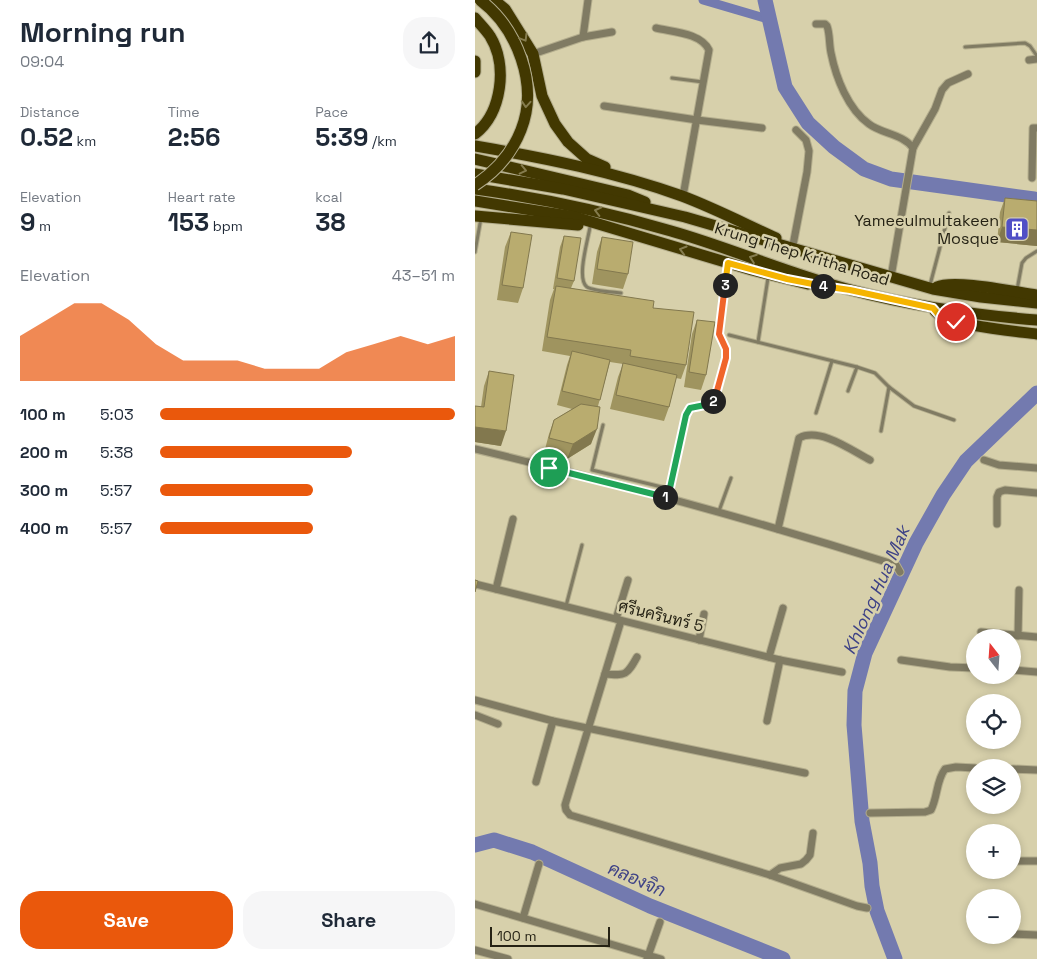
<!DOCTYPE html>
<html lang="en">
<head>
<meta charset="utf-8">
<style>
  body { margin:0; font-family:"Space Grotesk",Sarabun,sans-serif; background:#f6f6f7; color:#1f2937; height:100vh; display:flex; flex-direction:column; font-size:19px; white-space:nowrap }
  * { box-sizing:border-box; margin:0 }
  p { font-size:16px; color:#747a83 }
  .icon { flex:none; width:28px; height:28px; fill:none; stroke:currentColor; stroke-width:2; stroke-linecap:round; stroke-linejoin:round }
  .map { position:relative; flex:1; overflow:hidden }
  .sheet { display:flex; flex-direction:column; background:#fff; width:475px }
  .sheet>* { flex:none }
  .needle { width:32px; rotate:343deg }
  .tools { position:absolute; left:491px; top:629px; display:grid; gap:10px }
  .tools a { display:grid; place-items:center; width:55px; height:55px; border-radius:50%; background:#fff; box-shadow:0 2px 8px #0003; font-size:25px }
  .scale { position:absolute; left:15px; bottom:12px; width:120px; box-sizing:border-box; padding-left:5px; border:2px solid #252214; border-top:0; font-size:14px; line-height:18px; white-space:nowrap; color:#252214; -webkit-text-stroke:4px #d7d0ab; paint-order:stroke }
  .pin { position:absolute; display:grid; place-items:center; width:42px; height:42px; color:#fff; margin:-21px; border:2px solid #fff; border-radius:50%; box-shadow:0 1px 5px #0007 }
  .km { position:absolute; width:25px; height:25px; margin:-12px; border-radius:50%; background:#222; color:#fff; font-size:14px; line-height:25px; text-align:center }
  .round { display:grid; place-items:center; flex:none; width:52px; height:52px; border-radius:20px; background:#f6f6f7 }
  .head { display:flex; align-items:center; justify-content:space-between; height:85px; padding:0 20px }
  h1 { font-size:28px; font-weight:700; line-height:38px }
  .stats { display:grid; grid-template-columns:repeat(3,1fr); gap:8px; height:85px; padding:5px 20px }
  .stats div { display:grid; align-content:center }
  .stats b { font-size:25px; font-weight:700 }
  .stats small { font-size:14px; font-weight:400 }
  .stats p { font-size:14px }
  .chart { height:140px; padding:10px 20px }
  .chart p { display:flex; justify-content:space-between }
  .chart svg { width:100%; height:90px; margin-top:5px; fill:#ea580c; opacity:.7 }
  .cta { display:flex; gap:10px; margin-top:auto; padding:10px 20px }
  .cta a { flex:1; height:58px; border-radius:20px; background:#ea580c; color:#fff; font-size:20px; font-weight:700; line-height:58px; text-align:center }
  .cta a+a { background:#f6f6f7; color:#1f2937 }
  ul { padding:0 20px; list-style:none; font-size:16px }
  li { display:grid; grid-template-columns:80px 60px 1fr; align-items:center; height:38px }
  li i { height:12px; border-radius:6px; background:#ea580c }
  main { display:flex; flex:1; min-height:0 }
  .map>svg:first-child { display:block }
</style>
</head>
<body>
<main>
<section class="sheet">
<div class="head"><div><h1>Morning run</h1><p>09:04</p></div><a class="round"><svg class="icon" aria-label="share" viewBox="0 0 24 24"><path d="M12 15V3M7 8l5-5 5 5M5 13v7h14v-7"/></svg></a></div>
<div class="stats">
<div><p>Distance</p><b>0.52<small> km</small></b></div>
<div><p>Time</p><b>2:56</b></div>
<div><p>Pace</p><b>5:39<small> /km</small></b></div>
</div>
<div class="stats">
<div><p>Elevation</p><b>9<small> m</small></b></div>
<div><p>Heart rate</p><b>153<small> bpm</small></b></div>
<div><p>kcal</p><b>38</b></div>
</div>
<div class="chart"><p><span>Elevation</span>43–51 m</p>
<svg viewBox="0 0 160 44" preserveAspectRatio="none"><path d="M0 44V22L10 14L20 6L30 6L40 14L50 26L60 34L70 34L80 34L90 38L100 38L110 38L120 30L130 26L140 22L150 26L160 22V44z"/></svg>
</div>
<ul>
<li><b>100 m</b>5:03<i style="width:100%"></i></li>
<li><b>200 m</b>5:38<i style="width:65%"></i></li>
<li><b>300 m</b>5:57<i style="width:52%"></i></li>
<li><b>400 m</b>5:57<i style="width:52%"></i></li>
</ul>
<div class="cta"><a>Save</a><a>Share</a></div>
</section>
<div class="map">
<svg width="562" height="959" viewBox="0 0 562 959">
  <rect width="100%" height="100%" fill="#d7d0ab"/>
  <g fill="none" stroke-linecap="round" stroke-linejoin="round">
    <polyline stroke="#737aaf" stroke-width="9" points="228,0 293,19"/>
    <g stroke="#737aaf" stroke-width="15">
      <polyline points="290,0 310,87 333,123 359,147 389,169 416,179 559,199 562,202"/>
      <polyline points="0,845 19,840 57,852 175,906 308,959"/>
      <polyline points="420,959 402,911 397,886 395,863 387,821 379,725 380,691 390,653 441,543 468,495 491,461 562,393"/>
    </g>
    <g stroke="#b3ad8d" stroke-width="5">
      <g id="service">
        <polyline points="490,47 550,43 555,46 562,56"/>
        <polyline points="197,78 228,82"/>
        <path d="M115 227C113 240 101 279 112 287 118 291 138 292 146 293"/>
        <polyline points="0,252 6,218"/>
        <polyline points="455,285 474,213"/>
        <polyline points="542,290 547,263 551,258 562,251"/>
        <polyline points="254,335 382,367 400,373 414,387 439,406 479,420"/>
        <polyline points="283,342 293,278"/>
        <polyline points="373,391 382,367"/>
        <polyline points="341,413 357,361"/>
        <polyline points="128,425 117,470 195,489"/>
        <polyline points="406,431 414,387"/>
        <polyline points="193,497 211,415 215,408 235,404 240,398 251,358 251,349 244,333 253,265"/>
        <polyline points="244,511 256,478"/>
        <polyline points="91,606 107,545"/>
      </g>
    </g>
    <g stroke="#b3ad8d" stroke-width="9">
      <g id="minor">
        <path d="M341 24H350L352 26C355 34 354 44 356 53 361 78 373 109 394 124 407 134 428 134 438 148L416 277"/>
        <path d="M181 28C198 32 226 33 234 50L208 196"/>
        <polyline points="108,37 113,0"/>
        <polyline points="58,54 108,37 137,32"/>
        <polyline points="554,60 562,59"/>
        <polyline points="129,106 222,120 287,128"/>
        <polyline points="438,148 460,109 467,90 473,83 493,74"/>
        <polyline points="557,178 558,128 562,128"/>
        <polyline points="318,245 332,172 334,151 331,140 321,130"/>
        <path d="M0 449C142 483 282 521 421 565L425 572"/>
        <polyline points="509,460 524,465 562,468"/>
        <polyline points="522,524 522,497 524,492 530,490 562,493"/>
        <path d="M303 529 324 438C345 427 376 450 395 460"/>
        <polyline points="0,584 305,660 367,672"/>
        <polyline points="21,589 38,519"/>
        <polyline points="141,619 153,580"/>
        <polyline points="146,621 90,805 91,810 95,815 295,875 382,906 392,908"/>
        <polyline points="506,632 562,637"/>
        <polyline points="543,636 544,590"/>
        <polyline points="224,640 229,614"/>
        <polyline points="294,657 308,608"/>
        <polyline points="426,660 475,667 500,668"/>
        <polyline points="538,670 562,672"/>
        <path d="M130 674C151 676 152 675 162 657"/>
        <polyline points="0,700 78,721 330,773"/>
        <polyline points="0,715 23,724"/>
        <polyline points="292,721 305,660"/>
        <polyline points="538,769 562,770"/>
        <polyline points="61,782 78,721"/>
        <path d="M395 813 450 812 456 810C463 796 461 781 470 769L481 767 500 768"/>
        <polyline points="538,861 562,861"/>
        <polyline points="295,875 305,868 326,864 331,860 335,855 338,833"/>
        <polyline points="0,904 186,959"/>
        <polyline points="48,918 64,864"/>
        <polyline points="538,934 562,935"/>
        <polyline points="0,950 33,959"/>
        <polyline points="172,959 185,922"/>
      </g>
    </g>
    <g stroke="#b3ad8d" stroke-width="13">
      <g id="primary">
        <polyline points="19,0 30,9 58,54 67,96 80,124 93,142 112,159 130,167"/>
        <path d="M0 18C5 24 11 30 15 36 33 65 27 113 0 134"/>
        <polyline points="0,61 0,72"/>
        <path d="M0 146C70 158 140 172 207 196 239 208 270 224 301 238"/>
        <polyline points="0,159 153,195 170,202"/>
        <polyline points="0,174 88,189 210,217 458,289 506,297 562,303"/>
        <path d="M0 189C66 198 131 212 196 231 256 248 314 274 376 290 437 306 499 315 562 320"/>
        <polyline points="0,201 100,217 277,270 333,284"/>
        <polyline points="0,216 103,225"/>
        <path d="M462 287C479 279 540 292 562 295"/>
        <path d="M460 311C473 326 540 331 562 334"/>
      </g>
    </g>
    <use href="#service" stroke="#807b63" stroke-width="3"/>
    <use href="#minor" stroke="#807b63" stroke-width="7"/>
    <use href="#primary" stroke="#423801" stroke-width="11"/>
    <g stroke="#b3ad8d" stroke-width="13" stroke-linecap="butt">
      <path id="primary-bridge" d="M0 185C20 172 37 153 46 130 64 85 42 28 5 0"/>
    </g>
    <use href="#primary-bridge" stroke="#423801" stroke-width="11"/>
  </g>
  <g fill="#9f945f">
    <polygon points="530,198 562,201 562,246 522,242 525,212"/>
    <polygon points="36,232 48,288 43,303 22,300 30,247"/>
    <polygon points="89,236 99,281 96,288 178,308 211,365 206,379 201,378 194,407 189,421 135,409 143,377 148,364 135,362 123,406 116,444 92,459 69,453 74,434 79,420 97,409 82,405 92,365 95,356 67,351 75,300 79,289 78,289 85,247"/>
    <polygon points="127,237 153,274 148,289 117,284 122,252"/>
    <polygon points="222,320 231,375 226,390 209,387 217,334"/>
    <polygon points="14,371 26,446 0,442 0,406 6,407 9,386"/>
  </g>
  <g fill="#82784e">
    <polygon points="527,227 562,230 562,246 522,242"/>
    <polygon points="0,427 31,431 26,446 0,442"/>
    <polygon points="122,429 116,444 92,459 98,444"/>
  </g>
  <g fill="#b9ac6f" stroke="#82784e">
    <polygon points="530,198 562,201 562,230 527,227"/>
    <polygon points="36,232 57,235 48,288 27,285"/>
    <polygon points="89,236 106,238 99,281 82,278"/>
    <polygon points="127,237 158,242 153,274 122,269"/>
    <polygon points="81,286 179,301 178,308 219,312 211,365 155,356 156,350 72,337"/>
    <polygon points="222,320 240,322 231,375 214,372"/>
    <polygon points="97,351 135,360 125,400 87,391"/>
    <polygon points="148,363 202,375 194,407 141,395"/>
    <polygon points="14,371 39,375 31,431 0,427 0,406 9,407"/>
    <polygon points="106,404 125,407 122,429 98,444 74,438 79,420"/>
    <polygon points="0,580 3,581 0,592"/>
  </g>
  <defs><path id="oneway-chevron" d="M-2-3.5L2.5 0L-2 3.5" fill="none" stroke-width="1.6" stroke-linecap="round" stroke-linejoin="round" transform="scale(1.25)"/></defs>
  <g stroke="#857c4e">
    <use href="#oneway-chevron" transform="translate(49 38) rotate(59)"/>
    <use href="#oneway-chevron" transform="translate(51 104) rotate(94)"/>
    <use href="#oneway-chevron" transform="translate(48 170) rotate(13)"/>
    <use href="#oneway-chevron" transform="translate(123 211) rotate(-166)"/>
    <use href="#oneway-chevron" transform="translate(208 250) rotate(-164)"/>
    <use href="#oneway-chevron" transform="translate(278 258) rotate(-160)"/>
  </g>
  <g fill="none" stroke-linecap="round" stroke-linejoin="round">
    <g stroke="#fff" stroke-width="10">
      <polyline id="split-1" points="74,468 190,497"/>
    </g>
    <g stroke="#fff" stroke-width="10">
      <polyline id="split-2" points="190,497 193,497 211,415 215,408 235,404 238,401"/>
    </g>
    <g stroke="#fff" stroke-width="10">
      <polyline id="split-3" points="238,401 240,398 251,358 251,349 244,334 250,285"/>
    </g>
    <g stroke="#fff" stroke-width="10">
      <polyline id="split-4" points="250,285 253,263 312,279 348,286"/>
    </g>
    <g stroke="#fff" stroke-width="10">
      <polyline id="split-5" points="348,286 375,290 458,308 464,315 481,322"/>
    </g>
    <use href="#split-1" stroke="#22a559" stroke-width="6"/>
    <use href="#split-2" stroke="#22a559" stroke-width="6"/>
    <use href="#split-3" stroke="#f0652b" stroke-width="6"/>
    <use href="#split-4" stroke="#f5b400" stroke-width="6"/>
    <use href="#split-5" stroke="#f5b400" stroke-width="6"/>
  </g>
  <defs>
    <g id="building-square" transform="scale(1.25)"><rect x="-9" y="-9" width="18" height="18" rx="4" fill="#504fc6" stroke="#d7d0ab"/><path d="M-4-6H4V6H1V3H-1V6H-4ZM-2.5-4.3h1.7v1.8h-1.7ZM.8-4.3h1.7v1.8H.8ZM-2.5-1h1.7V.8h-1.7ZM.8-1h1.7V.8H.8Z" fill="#fff"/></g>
  </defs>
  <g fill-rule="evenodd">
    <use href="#building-square" x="542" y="229"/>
  </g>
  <g text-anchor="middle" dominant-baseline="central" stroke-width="5" stroke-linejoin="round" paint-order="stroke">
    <g font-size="16" fill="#252214" stroke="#d7d0ab" text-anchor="end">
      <text x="524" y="220">Yameeulmultakeen<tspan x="524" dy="18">Mosque</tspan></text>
    </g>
    <g font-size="16" fill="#252214" stroke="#d7d0ab">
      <text transform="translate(327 254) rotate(17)">Krung Thep Kritha Road</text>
      <text transform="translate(186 616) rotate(14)">ศรีนครินทร์ 5</text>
    </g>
    <g font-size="18" font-style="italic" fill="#3e4286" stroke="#d7d0ab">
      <text transform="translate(401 590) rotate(-66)">Khlong Hua Mak</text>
      <text transform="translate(162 879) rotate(24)">คลองจิก</text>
    </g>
  </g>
</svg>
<div class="tools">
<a><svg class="needle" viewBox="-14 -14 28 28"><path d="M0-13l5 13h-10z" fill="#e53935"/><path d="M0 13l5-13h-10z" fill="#747a83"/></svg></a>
<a><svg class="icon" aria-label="locate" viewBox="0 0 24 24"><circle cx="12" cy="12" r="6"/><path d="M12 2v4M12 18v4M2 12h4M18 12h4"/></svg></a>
<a><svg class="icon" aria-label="layers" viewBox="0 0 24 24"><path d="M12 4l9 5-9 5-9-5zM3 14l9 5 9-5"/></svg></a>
<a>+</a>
<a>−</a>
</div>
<div class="scale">100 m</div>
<div class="pin" style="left:74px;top:468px;background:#1e9e55"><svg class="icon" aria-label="arrive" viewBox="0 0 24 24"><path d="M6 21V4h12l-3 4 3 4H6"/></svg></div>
<div class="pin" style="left:481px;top:322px;background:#d93025"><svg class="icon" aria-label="check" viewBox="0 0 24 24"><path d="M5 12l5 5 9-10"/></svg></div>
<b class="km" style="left:190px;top:497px">1</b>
<b class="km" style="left:238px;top:401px">2</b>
<b class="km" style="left:250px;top:285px">3</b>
<b class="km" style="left:348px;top:286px">4</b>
</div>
</main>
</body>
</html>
